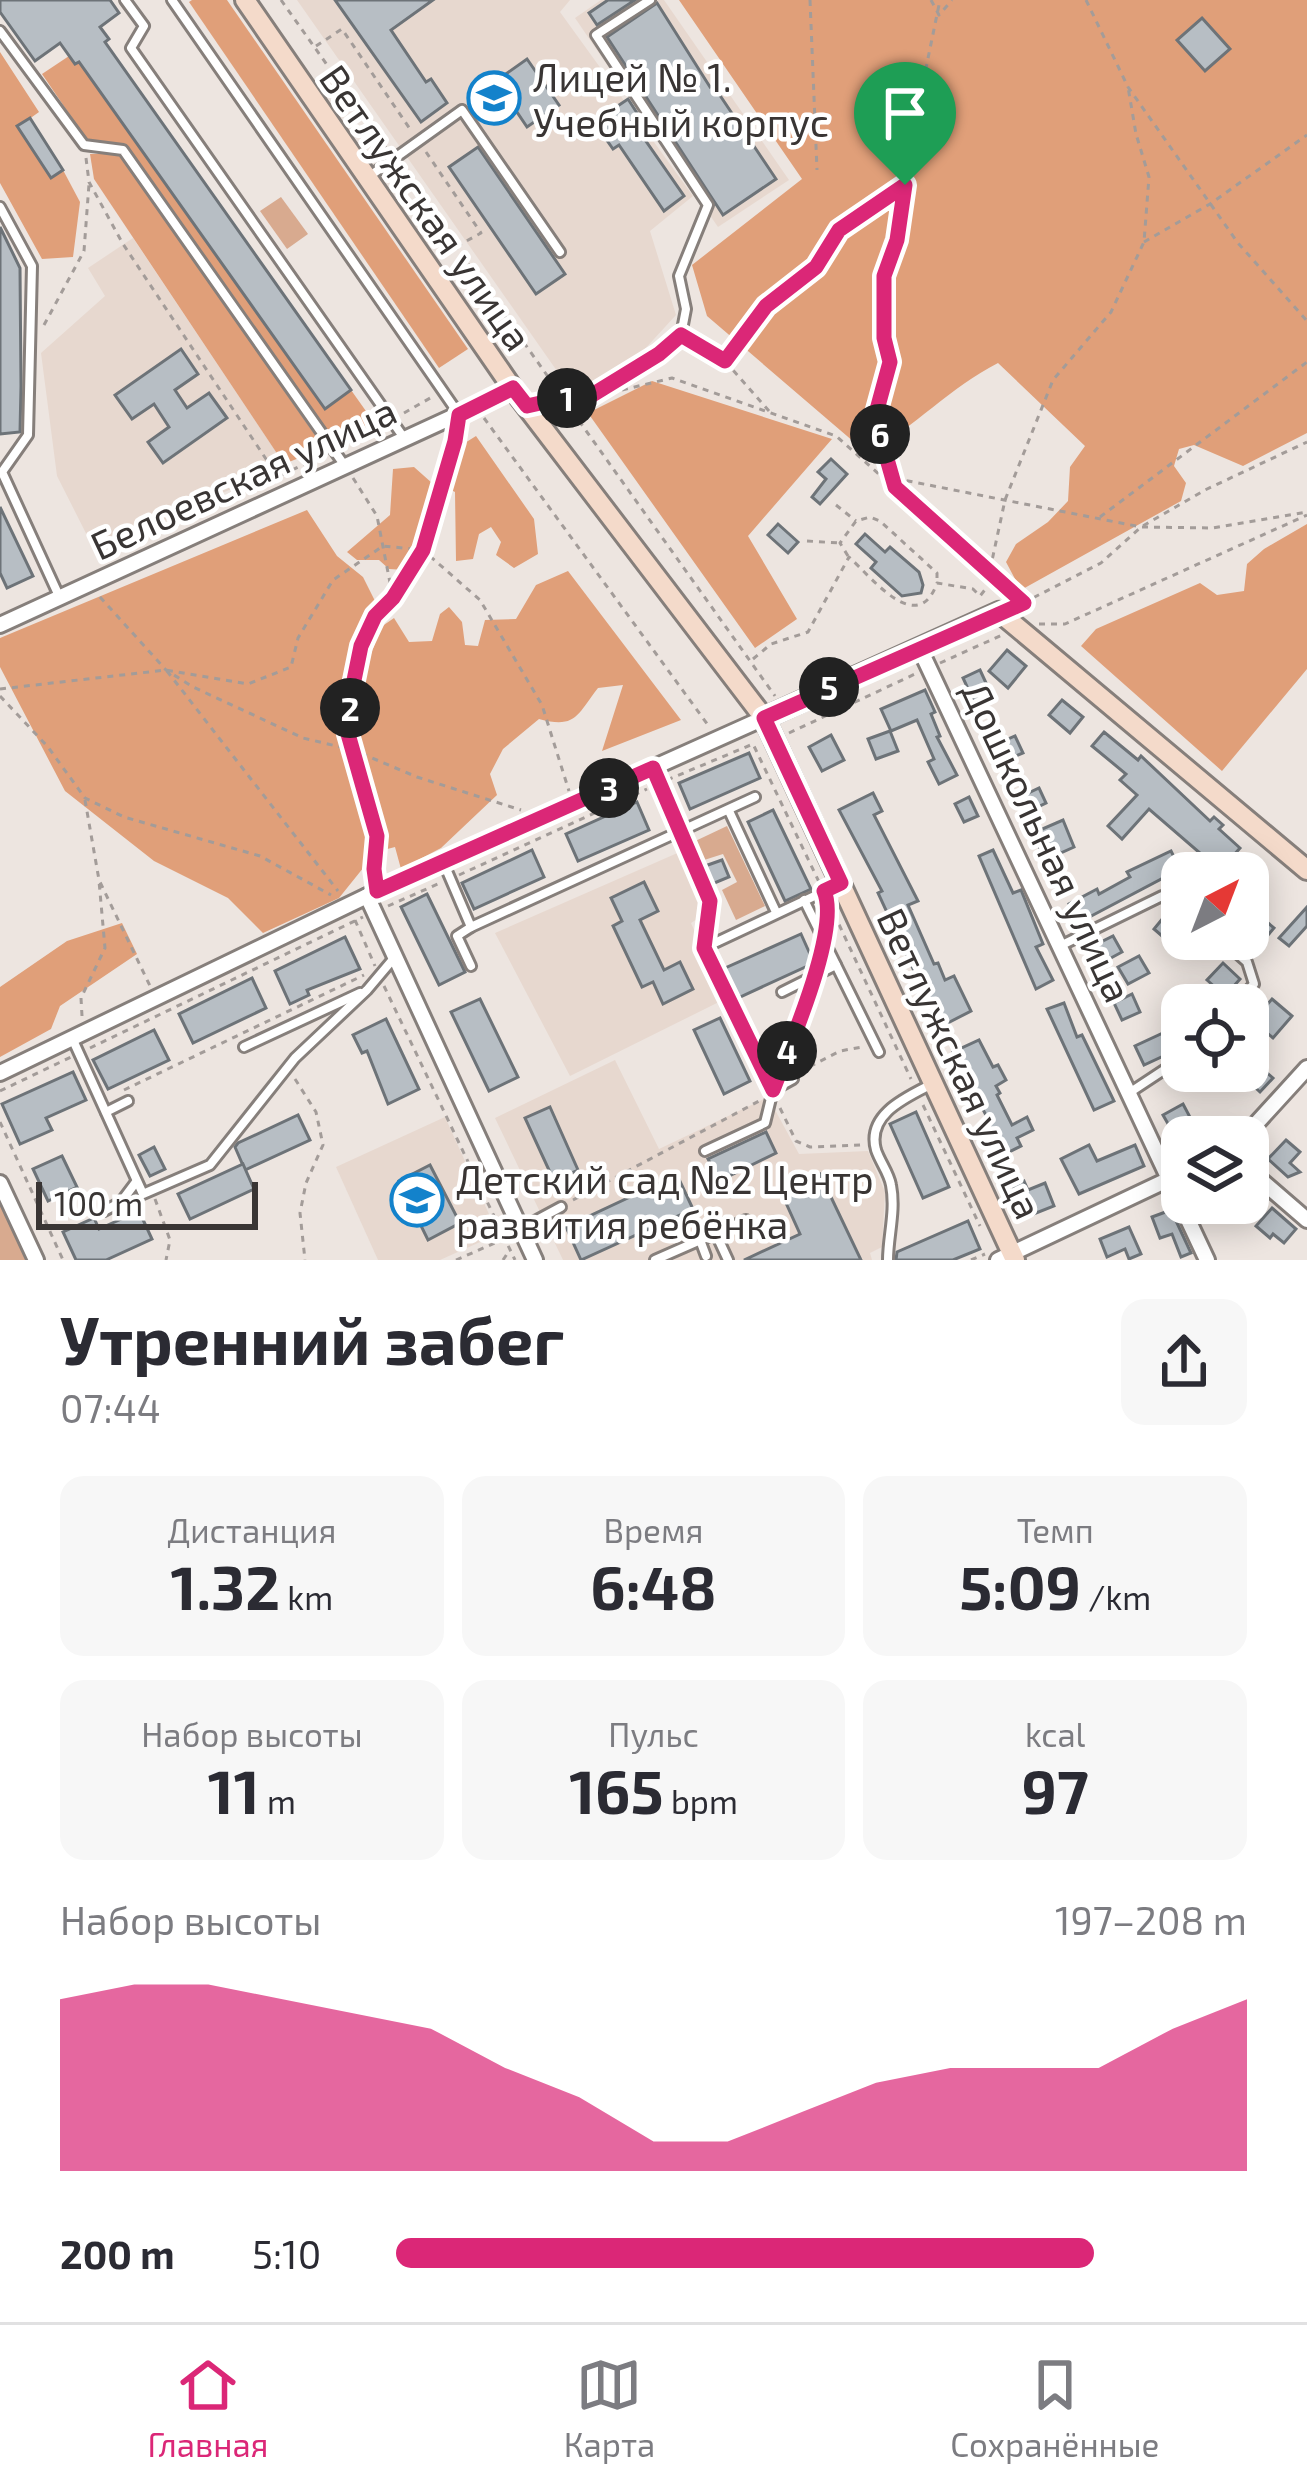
<!DOCTYPE html>
<html lang="ru">
<head>
<meta charset="utf-8">
<style>
  body { margin:0; font-family:"Exo 2",sans-serif; background:#f7f7f7; color:#2b2b33; height:100vh; display:flex; flex-direction:column; font-size:45px; white-space:nowrap }
  * { box-sizing:border-box; margin:0 }
  p { font-size:39px; color:#7c7c81 }
  .icon { flex:none; width:66px; height:66px; fill:none; stroke:currentColor; stroke-width:2; stroke-linecap:round; stroke-linejoin:round }
  .map { position:relative; height:1260px; overflow:hidden }
  .side { display:flex; flex-direction:column; background:#fff; flex:1 }
  .side>* { flex:none }
  .needle { width:78px; rotate:42deg }
  .fabs { position:absolute; left:1161px; top:852px; display:grid; gap:24px }
  .fabs a { display:grid; place-items:center; width:108px; height:108px; border-radius:24px; background:#fff; box-shadow:0 6px 30px #0003; font-size:60px }
  .scale { position:absolute; left:36px; bottom:30px; width:222px; box-sizing:border-box; padding-left:12px; border:6px solid #393534; border-top:0; font-size:33px; line-height:42px; white-space:nowrap; color:#393534; -webkit-text-stroke:9px #fff; paint-order:stroke }
  .pin { position:absolute; display:grid; place-items:center; width:102px; height:102px; color:#fff; margin:-123px -51px; border-radius:50% 50% 50% 0; rotate:-45deg; box-shadow:0 0 12px #0007 }
  .pin .icon { rotate:45deg }
  .km { position:absolute; width:60px; height:60px; margin:-30px; border-radius:50%; background:#222; color:#fff; font-size:33px; line-height:60px; text-align:center }
  .round { display:grid; place-items:center; flex:none; width:126px; height:126px; border-radius:24px; background:#f7f7f7 }
  .overview { display:flex; align-items:center; justify-content:space-between; height:204px; padding:0 60px }
  h1 { font-size:66px; font-weight:700; line-height:90px }
  .stats { display:grid; grid-template-columns:repeat(3,1fr); gap:18px; height:204px; padding:12px 60px }
  .stats div { display:grid; align-content:center; border-radius:24px; background:#f7f7f7; text-align:center }
  .stats b { font-size:60px; font-weight:700 }
  .stats small { font-size:33px; font-weight:400 }
  .stats p { font-size:33px }
  .chart { height:336px; padding:24px 60px }
  .chart p { display:flex; justify-content:space-between }
  .chart svg { width:100%; height:216px; margin-top:12px; fill:#db2777; opacity:.7 }
  ul { padding:0 60px; list-style:none; font-size:39px }
  li { display:grid; grid-template-columns:192px 144px 1fr; align-items:center; height:90px }
  li i { height:30px; border-radius:15px; background:#db2777 }
  .dock { display:flex; justify-content:space-around; align-items:center; height:168px; border-top:3px solid #e1e1e2; background:#fff; font-size:33px; color:#7c7c81 }
  .dock a { display:grid; justify-items:center; gap:6px }
  .dock .active { color:#db2777 }
  .map>svg:first-child { display:block }
</style>
</head>
<body>
<div class="map">
<svg width="1307" height="1260" viewBox="0 0 1307 1260">
  <rect width="100%" height="100%" fill="#ede5e0"/>
  <g fill="#e7d8cf">
    <polygon points="297,0 570,0 560,12 693,196 650,231 676,315 632,363 586,385 564,381"/>
    <polygon points="601,0 664,0 789,180 718,227 575,18"/>
    <polygon points="133,238 284,464 96,553 57,476 41,353 105,296 88,268"/>
    <polygon points="682,851 710,911 691,923 725,999 570,1076 495,933"/>
    <polygon points="615,1060 659,1149 768,1097 799,1154 868,1151 885,1192 882,1247 870,1253 872,1260 563,1260 495,1118"/>
    <polygon points="445,1117 498,1234 440,1260 378,1260 336,1167"/>
  </g>
  <g fill="#d8aa8f">
    <polygon points="281,197 308,234 287,249 260,211"/>
    <polygon points="727,826 765,906 736,920 722,890 737,882 723,854 701,861 689,844"/>
    <polygon points="0,1205 27,1260 0,1260"/>
  </g>
  <g fill="#e09f79">
    <polygon points="192,0 227,0 468,349 439,368 189,2"/>
    <path d="M679 0H1307V433L1243 466 1194 445 1179 449 1174 466 1186 483 1181 501 1021 590 1006 562 1016 544 1048 522 1068 501 1070 467 1085 446 998 363C951 387 914 427 868 454L707 316 692 265 802 179Z"/>
    <polygon points="0,52 39,112 18,127 50,178 63,170 80,202 73,257 42,259 0,183"/>
    <polygon points="69,56 79,62 324,408 351,390 373,421 333,444 127,147 87,140 42,74"/>
    <polygon points="90,154 120,154 324,448 284,464 94,179"/>
    <polygon points="652,381 832,439 748,536 797,619 755,648 588,413"/>
    <polygon points="476,436 534,519 538,554 514,568 496,555 501,542 491,527 479,534 473,559 456,561 455,492 447,488 428,503 419,550 405,570 389,569 379,560 357,560 347,552 390,515 393,469 414,467 432,483 452,468 452,451"/>
    <path d="M307 510 337 556 363 577 376 603 362 629 371 654 381 627 394 618 409 642 432 641 440 614 449 607 462 622 465 645 478 646 485 620 516 619 536 585 568 571 681 720 602 751 623 685 598 688C577 715 576 729 539 719L503 749 490 774 497 795 441 848 401 869 395 847 376 852 339 898 263 933 228 898 154 861 65 791 0 667V638Z"/>
    <polygon points="1307,524 1307,669 1222,771 1081,646 1096,629 1200,583 1217,595 1244,591 1247,564 1264,549"/>
    <polygon points="122,923 137,954 60,1006 51,1029 0,1057 0,987 67,941"/>
  </g>
  <g fill="#b7bec4" stroke="#6d7378" stroke-width="3">
    <polygon points="0,0 110,0 119,13 100,27 109,39 105,42 351,390 325,409 79,62 75,64 60,43 35,61 0,12"/>
    <polygon points="335,0 433,0 391,30 426,82 431,79 447,103 421,122"/>
    <polygon points="608,0 635,0 597,25 589,13"/>
    <polygon points="657,3 710,87 713,85 776,179 723,215 607,37"/>
    <polygon points="1202,18 1230,49 1205,71 1177,40"/>
    <polygon points="527,59 559,105 527,127 496,81"/>
    <polygon points="628,99 639,116 632,121 684,196 664,211 619,145 613,149 594,122"/>
    <polygon points="30,118 63,170 51,178 17,126"/>
    <polygon points="478,147 565,274 536,294 449,167"/>
    <polygon points="0,227 20,268 21,386 20,432 0,434"/>
    <polygon points="181,349 198,374 175,390 187,408 209,393 227,418 163,463 148,442 169,427 154,404 132,419 115,395"/>
    <polygon points="831,459 847,474 820,504 812,497 826,479 818,472"/>
    <polygon points="0,507 33,576 7,588 0,573"/>
    <polygon points="778,524 798,542 788,553 768,535"/>
    <polygon points="865,534 885,552 890,547 919,572 923,585 921,593 902,596 871,568 876,562 856,544"/>
    <polygon points="1007,650 1026,666 1008,688 989,671"/>
    <polygon points="980,670 993,698 976,706 963,678"/>
    <polygon points="925,690 935,712 931,714 940,736 937,737 957,775 939,784 928,762 934,759 917,720 891,731 881,709"/>
    <polygon points="1062,700 1083,717 1070,733 1049,715"/>
    <polygon points="890,731 898,751 876,759 868,739"/>
    <polygon points="1104,732 1138,760 1141,756 1210,821 1214,817 1223,825 1219,829 1240,848 1232,857 1243,866 1237,873 1223,873 1149,809 1122,839 1108,826 1137,795 1120,780 1126,774 1092,746"/>
    <polygon points="831,735 844,760 822,771 809,747"/>
    <polygon points="1015,736 1023,753 1006,760 999,743"/>
    <polygon points="749,753 760,778 690,809 679,783"/>
    <polygon points="1039,788 1046,803 1025,813 1018,798"/>
    <polygon points="873,793 882,811 874,815 918,901 908,905 934,964 938,963 945,980 954,976 971,1011 940,1027 878,893 882,891 839,810"/>
    <polygon points="969,797 978,816 964,822 955,804"/>
    <polygon points="637,802 649,830 578,861 566,834"/>
    <polygon points="773,810 811,889 785,901 748,822"/>
    <polygon points="1063,820 1074,847 1045,860 1033,833"/>
    <polygon points="532,850 544,877 474,909 462,883"/>
    <polygon points="993,850 1013,893 1021,890 1043,944 1036,947 1053,980 1036,989 979,856"/>
    <polygon points="1171,851 1180,869 1078,923 1069,904 1097,889 1099,894 1130,877 1127,872"/>
    <polygon points="722,860 729,877 712,884 705,866"/>
    <polygon points="644,882 658,911 640,920 664,970 680,962 693,989 663,1004 653,982 642,987 613,926 622,921 611,898"/>
    <polygon points="427,894 465,972 439,985 401,907"/>
    <polygon points="1248,906 1274,928 1256,949 1248,941"/>
    <polygon points="1307,907 1307,926 1289,946 1279,938"/>
    <polygon points="1168,912 1182,924 1169,942 1154,929"/>
    <polygon points="801,934 814,963 738,998 723,969"/>
    <polygon points="1113,936 1122,952 1098,965 1089,948"/>
    <polygon points="345,937 360,969 307,990 309,995 290,1004 275,971"/>
    <polygon points="1139,956 1149,973 1128,984 1118,967"/>
    <polygon points="1223,963 1240,979 1225,996 1207,980"/>
    <polygon points="252,978 266,1008 193,1043 179,1014"/>
    <polygon points="1132,994 1140,1012 1122,1020 1114,1003"/>
    <polygon points="480,999 518,1077 489,1091 451,1012"/>
    <polygon points="1272,999 1292,1016 1273,1038 1253,1021"/>
    <polygon points="1064,1003 1077,1037 1082,1035 1114,1101 1094,1110 1047,1009"/>
    <polygon points="720,1018 750,1081 724,1094 694,1030"/>
    <polygon points="386,1019 419,1089 388,1104 367,1051 362,1053 353,1035"/>
    <polygon points="154,1030 169,1060 108,1089 93,1060"/>
    <polygon points="1163,1033 1172,1052 1144,1065 1135,1046"/>
    <polygon points="979,1040 993,1067 998,1065 1006,1080 996,1086 1000,1093 997,1095 1012,1125 1027,1117 1033,1130 1017,1138 1021,1146 1001,1156 984,1121 988,1119 953,1052"/>
    <polygon points="1259,1066 1273,1078 1260,1092 1247,1080"/>
    <polygon points="73,1072 86,1100 46,1118 52,1130 20,1144 2,1104"/>
    <polygon points="1183,1104 1191,1119 1171,1129 1163,1115"/>
    <polygon points="550,1107 578,1170 554,1181 525,1118"/>
    <polygon points="916,1112 949,1187 923,1198 890,1124"/>
    <polygon points="298,1115 310,1140 245,1170 235,1147 238,1143"/>
    <polygon points="766,1132 776,1153 719,1181 708,1159"/>
    <polygon points="1286,1140 1300,1152 1290,1163 1300,1172 1288,1177 1268,1159"/>
    <polygon points="1089,1145 1097,1161 1135,1145 1144,1166 1079,1194 1061,1159"/>
    <polygon points="154,1147 165,1169 150,1176 139,1155"/>
    <polygon points="62,1156 77,1187 48,1201 33,1169"/>
    <polygon points="243,1164 254,1189 190,1219 178,1194"/>
    <polygon points="430,1165 460,1223 428,1240 399,1181"/>
    <polygon points="820,1174 861,1260 744,1260 800,1234 781,1192"/>
    <polygon points="677,1175 693,1209 581,1260 566,1227"/>
    <polygon points="1024,1181 1028,1190 1045,1183 1054,1206 1026,1217 1013,1186"/>
    <polygon points="1272,1208 1296,1229 1284,1243 1273,1234 1270,1238 1256,1226"/>
    <polygon points="1171,1210 1191,1253 1181,1257 1172,1234 1160,1238 1152,1217"/>
    <polygon points="139,1211 152,1239 106,1260 76,1260 63,1232 94,1218 99,1229"/>
    <polygon points="968,1221 980,1249 953,1260 896,1260 897,1252"/>
    <polygon points="1129,1227 1141,1254 1129,1259 1125,1249 1107,1257 1100,1239"/>
  </g>
  <g fill="none" stroke-linecap="round" stroke-linejoin="round">
    <g stroke="#867f7b" stroke-width="14">
      <g id="lane">
        <polyline points="125,0 144,26 131,48 404,438"/>
        <polyline points="172,0 458,413"/>
        <polyline points="0,31 84,145 123,150 345,466"/>
        <polyline points="367,178 462,110 560,252"/>
        <polyline points="0,207 32,266 28,435 2,472 59,596"/>
        <polyline points="527,406 563,398 584,400 659,354 681,335 686,309 679,276 708,205 596,35 650,0"/>
        <polyline points="653,769 710,901 704,948"/>
        <polyline points="729,811 776,912"/>
        <polyline points="444,864 471,927 457,936 471,966"/>
        <polyline points="804,900 879,1052"/>
        <polyline points="471,927 755,797"/>
        <polyline points="1221,939 1247,962 1254,984 1235,1005"/>
        <polyline points="1062,945 1162,896 1182,906"/>
        <polyline points="782,992 836,965"/>
        <polyline points="72,1038 143,1194 210,1165 295,1058 367,990 394,958"/>
        <polyline points="244,1047 360,993"/>
        <polyline points="793,1079 773,1090 704,948 840,884"/>
        <polyline points="1129,1093 1182,1058"/>
        <polyline points="106,1112 128,1101"/>
        <polyline points="705,1151 765,1123 773,1090"/>
        <polyline points="104,1211 121,1202 136,1182"/>
        <polyline points="522,1228 561,1207"/>
        <polyline points="716,1234 728,1260"/>
        <polyline points="700,1240 706,1256"/>
        <polyline points="655,1260 746,1220"/>
        <path d="M888 1260C888 1236 896 1211 891 1185 889 1173 880 1162 876 1150 866 1114 907 1097 932 1084"/>
      </g>
    </g>
    <g stroke="#867f7b" stroke-width="20">
      <g id="street">
        <polyline points="0,625 513,389"/>
        <polyline points="919,647 1207,1260"/>
        <polyline points="367,896 535,1260"/>
        <polyline points="0,1073 367,896 764,718"/>
        <polyline points="1244,1137 1307,1068"/>
        <polyline points="1248,1169 1307,1220"/>
        <polyline points="0,1183 36,1260"/>
        <polyline points="998,1260 1182,1173"/>
      </g>
    </g>
    <g stroke="#867f7b" stroke-width="24">
      <g id="secondary">
        <polyline points="245,0 513,389 764,718 1015,1260"/>
        <polyline points="764,718 999,612 1307,870"/>
      </g>
    </g>
    <g stroke="#a39c99" stroke-width="3" stroke-dasharray="6 6" stroke-linecap="butt">
      <polyline points="281,0 386,148"/>
      <polyline points="810,0 817,170"/>
      <polyline points="931,0 939,15 952,0"/>
      <polyline points="1086,0 1128,87 1238,243 1307,321"/>
      <polyline points="316,46 342,29 410,129"/>
      <polyline points="426,152 481,233 459,245"/>
      <polyline points="86,158 89,182 123,244 278,477"/>
      <polyline points="399,166 556,388"/>
      <polyline points="1144,242 1210,204 1307,135"/>
      <polyline points="44,325 84,251 89,184"/>
      <polyline points="691,341 724,360"/>
      <polyline points="622,390 672,378 836,436 1024,603 1028,613"/>
      <polyline points="572,411 775,696"/>
      <polyline points="769,411 725,361 767,306 816,267 839,229 903,186"/>
      <polyline points="404,413 432,397"/>
      <polyline points="484,418 708,725"/>
      <polyline points="876,419 894,485"/>
      <polyline points="346,444 380,426"/>
      <polyline points="862,456 887,381 890,362 884,338 884,276 897,240 906,165 940,0"/>
      <polyline points="883,476 1141,527 1213,528 1307,512"/>
      <polyline points="353,478 377,516 393,598"/>
      <polyline points="836,505 856,521"/>
      <polyline points="1100,517 1307,362"/>
      <polyline points="807,541 839,543"/>
      <polyline points="130,548 321,456"/>
      <polyline points="848,556 840,543 856,521 870,517 880,521 937,573 937,581"/>
      <polyline points="990,570 1005,500 1053,380 1111,312 1144,242 1149,177 1136,134 1128,87"/>
      <polyline points="100,597 166,670 193,687 303,738 353,750 417,777 521,810"/>
      <polyline points="1023,603 1101,563 1141,527 1205,490 1307,442"/>
      <polyline points="1039,624 1065,624 1307,515"/>
      <path d="M753 659 771 644 808 632 849 557C873 579 918 637 937 583L973 589 980 596 995 577"/>
      <polyline points="940,663 1002,635"/>
      <polyline points="167,671 338,891"/>
      <polyline points="0,689 166,670 248,684 291,667 298,638 333,580 383,546 423,550 480,600 542,705 569,791"/>
      <polyline points="0,696 48,747 85,798 124,817 260,856 331,895"/>
      <polyline points="789,733 915,674"/>
      <polyline points="667,780 753,744 820,884"/>
      <polyline points="85,800 99,880 151,988"/>
      <polyline points="375,875 378,836 348,734 352,690 361,646 375,616 393,598 423,550 457,428"/>
      <polyline points="459,875 647,789"/>
      <polyline points="829,903 911,1079"/>
      <polyline points="388,906 440,883"/>
      <polyline points="355,920 375,966"/>
      <polyline points="384,986 515,1260"/>
      <polyline points="82,1016 81,998 105,948 99,881"/>
      <polyline points="90,1048 363,917"/>
      <polyline points="799,1072 840,1051 862,1047"/>
      <polyline points="779,1074 808,993"/>
      <polyline points="295,1079 316,1112 323,1145 306,1183 300,1213 305,1260"/>
      <polyline points="124,1090 364,975"/>
      <polyline points="0,1091 71,1057"/>
      <polyline points="923,1105 980,1226"/>
      <polyline points="780,1108 796,1141 810,1147 862,1145"/>
      <polyline points="0,1122 63,1260"/>
      <polyline points="155,1199 170,1240 166,1260"/>
      <polyline points="573,1200 761,1100"/>
      <polyline points="456,1260 504,1239"/>
      <polyline points="503,1260 509,1251"/>
      <polyline points="971,1260 985,1254"/>
    </g>
    <use href="#lane" stroke="#fff" stroke-width="8"/>
    <use href="#street" stroke="#fff" stroke-width="14"/>
    <use href="#secondary" stroke="#f4daca" stroke-width="18"/>
  </g>
  <g fill="none" stroke-linecap="round" stroke-linejoin="round">
    <g stroke="#fff" stroke-width="24">
      <path id="route" d="M905 185 897 240 884 276V338L890 362 875 417 895 487 1024 603 764 718 841 883 824 891C841 929 789 1047 773 1090L704 948 710 901 653 768 377 891 374 869 377 836 348 734 352 690 361 646 375 616 393 598 423 550 455 441 459 415 513 388 527 406 563 398 584 400 659 354 681 335 725 361 766 306 816 267 839 230Z"/>
    </g>
    <use href="#route" stroke="#db2777" stroke-width="15"/>
  </g>
  <defs>
    <g id="school-ring" transform="scale(2.7)"><circle r="9.5" fill="#fff" stroke="#1382cb" stroke-width="1.5"/><path d="M0-5L7-2L0 1L-7-2ZM-4 1L0 2.5L4 1V4Q0 6-4 4Z" fill="#1382cb"/></g>
  </defs>
  <g fill-rule="evenodd">
    <use href="#school-ring" x="494" y="98"/>
    <use href="#school-ring" x="417" y="1200"/>
  </g>
  <g text-anchor="middle" dominant-baseline="central" stroke-width="9" stroke-linejoin="round" paint-order="stroke">
    <g font-size="39" fill="#393534" stroke="#fff" text-anchor="start">
      <text x="533" y="76">Лицей № 1.<tspan x="533" dy="45">Учебный корпус</tspan></text>
      <text x="456" y="1178">Детский сад №2 Центр<tspan x="456" dy="45">развития ребёнка</tspan></text>
    </g>
    <g font-size="39" fill="#393534" stroke="#fff">
      <text transform="translate(427 207) rotate(55)">Ветлужская улица</text>
      <text transform="translate(243 477) rotate(-25)">Белоевская улица</text>
      <text transform="translate(1048 841) rotate(65)">Дошкольная улица</text>
      <text transform="translate(961 1063) rotate(65)">Ветлужская улица</text>
    </g>
  </g>
</svg>
<div class="fabs">
<a><svg class="needle" viewBox="-14 -14 28 28"><path d="M0-13l5 13h-10z" fill="#e53935"/><path d="M0 13l5-13h-10z" fill="#7c7c81"/></svg></a>
<a><svg class="icon" aria-label="locate" viewBox="0 0 24 24"><circle cx="12" cy="12" r="6"/><path d="M12 2v4M12 18v4M2 12h4M18 12h4"/></svg></a>
<a><svg class="icon" aria-label="layers" viewBox="0 0 24 24"><path d="M12 4l9 5-9 5-9-5zM3 14l9 5 9-5"/></svg></a>
</div>
<div class="scale">100 m</div>
<div class="pin" style="left:905px;top:185px;background:#1e9e55"><svg class="icon" aria-label="arrive" viewBox="0 0 24 24"><path d="M6 21V4h12l-3 4 3 4H6"/></svg></div>
<b class="km" style="left:567px;top:398px">1</b>
<b class="km" style="left:350px;top:708px">2</b>
<b class="km" style="left:609px;top:788px">3</b>
<b class="km" style="left:787px;top:1051px">4</b>
<b class="km" style="left:829px;top:687px">5</b>
<b class="km" style="left:880px;top:434px">6</b>
</div>
<section class="side">
<div class="overview"><div><h1>Утренний забег</h1><p>07:44</p></div><a class="round"><svg class="icon" aria-label="share" viewBox="0 0 24 24"><path d="M12 15V3M7 8l5-5 5 5M5 13v7h14v-7"/></svg></a></div>
<div class="stats">
<div><p>Дистанция</p><b>1.32<small> km</small></b></div>
<div><p>Время</p><b>6:48</b></div>
<div><p>Темп</p><b>5:09<small> /km</small></b></div>
</div>
<div class="stats">
<div><p>Набор высоты</p><b>11<small> m</small></b></div>
<div><p>Пульс</p><b>165<small> bpm</small></b></div>
<div><p>kcal</p><b>97</b></div>
</div>
<div class="chart"><p><span>Набор высоты</span>197–208 m</p>
<svg viewBox="0 0 160 44" preserveAspectRatio="none"><path d="M0 44V9L10 6L20 6L30 9L40 12L50 15L60 23L70 29L80 38L90 38L100 32L110 26L120 23L130 23L140 23L150 15L160 9V44z"/></svg>
</div>
<ul>
<li><b>200 m</b>5:10<i style="width:82%"></i></li>
</ul>
</section>
<nav class="dock">
<a class="active"><svg class="icon" aria-label="home" viewBox="0 0 24 24"><path d="M3 11l9-7 9 7M6 9v11h12V9"/></svg>Главная</a>
<a><svg class="icon" aria-label="map" viewBox="0 0 24 24"><path d="M3 6l6-2 6 2 6-2v14l-6 2-6-2-6 2zM9 4v14M15 6v14"/></svg>Карта</a>
<a><svg class="icon" aria-label="saved" viewBox="0 0 24 24"><path d="M7 4h10v16l-5-4-5 4z"/></svg>Сохранённые</a>
</nav>
</body>
</html>
